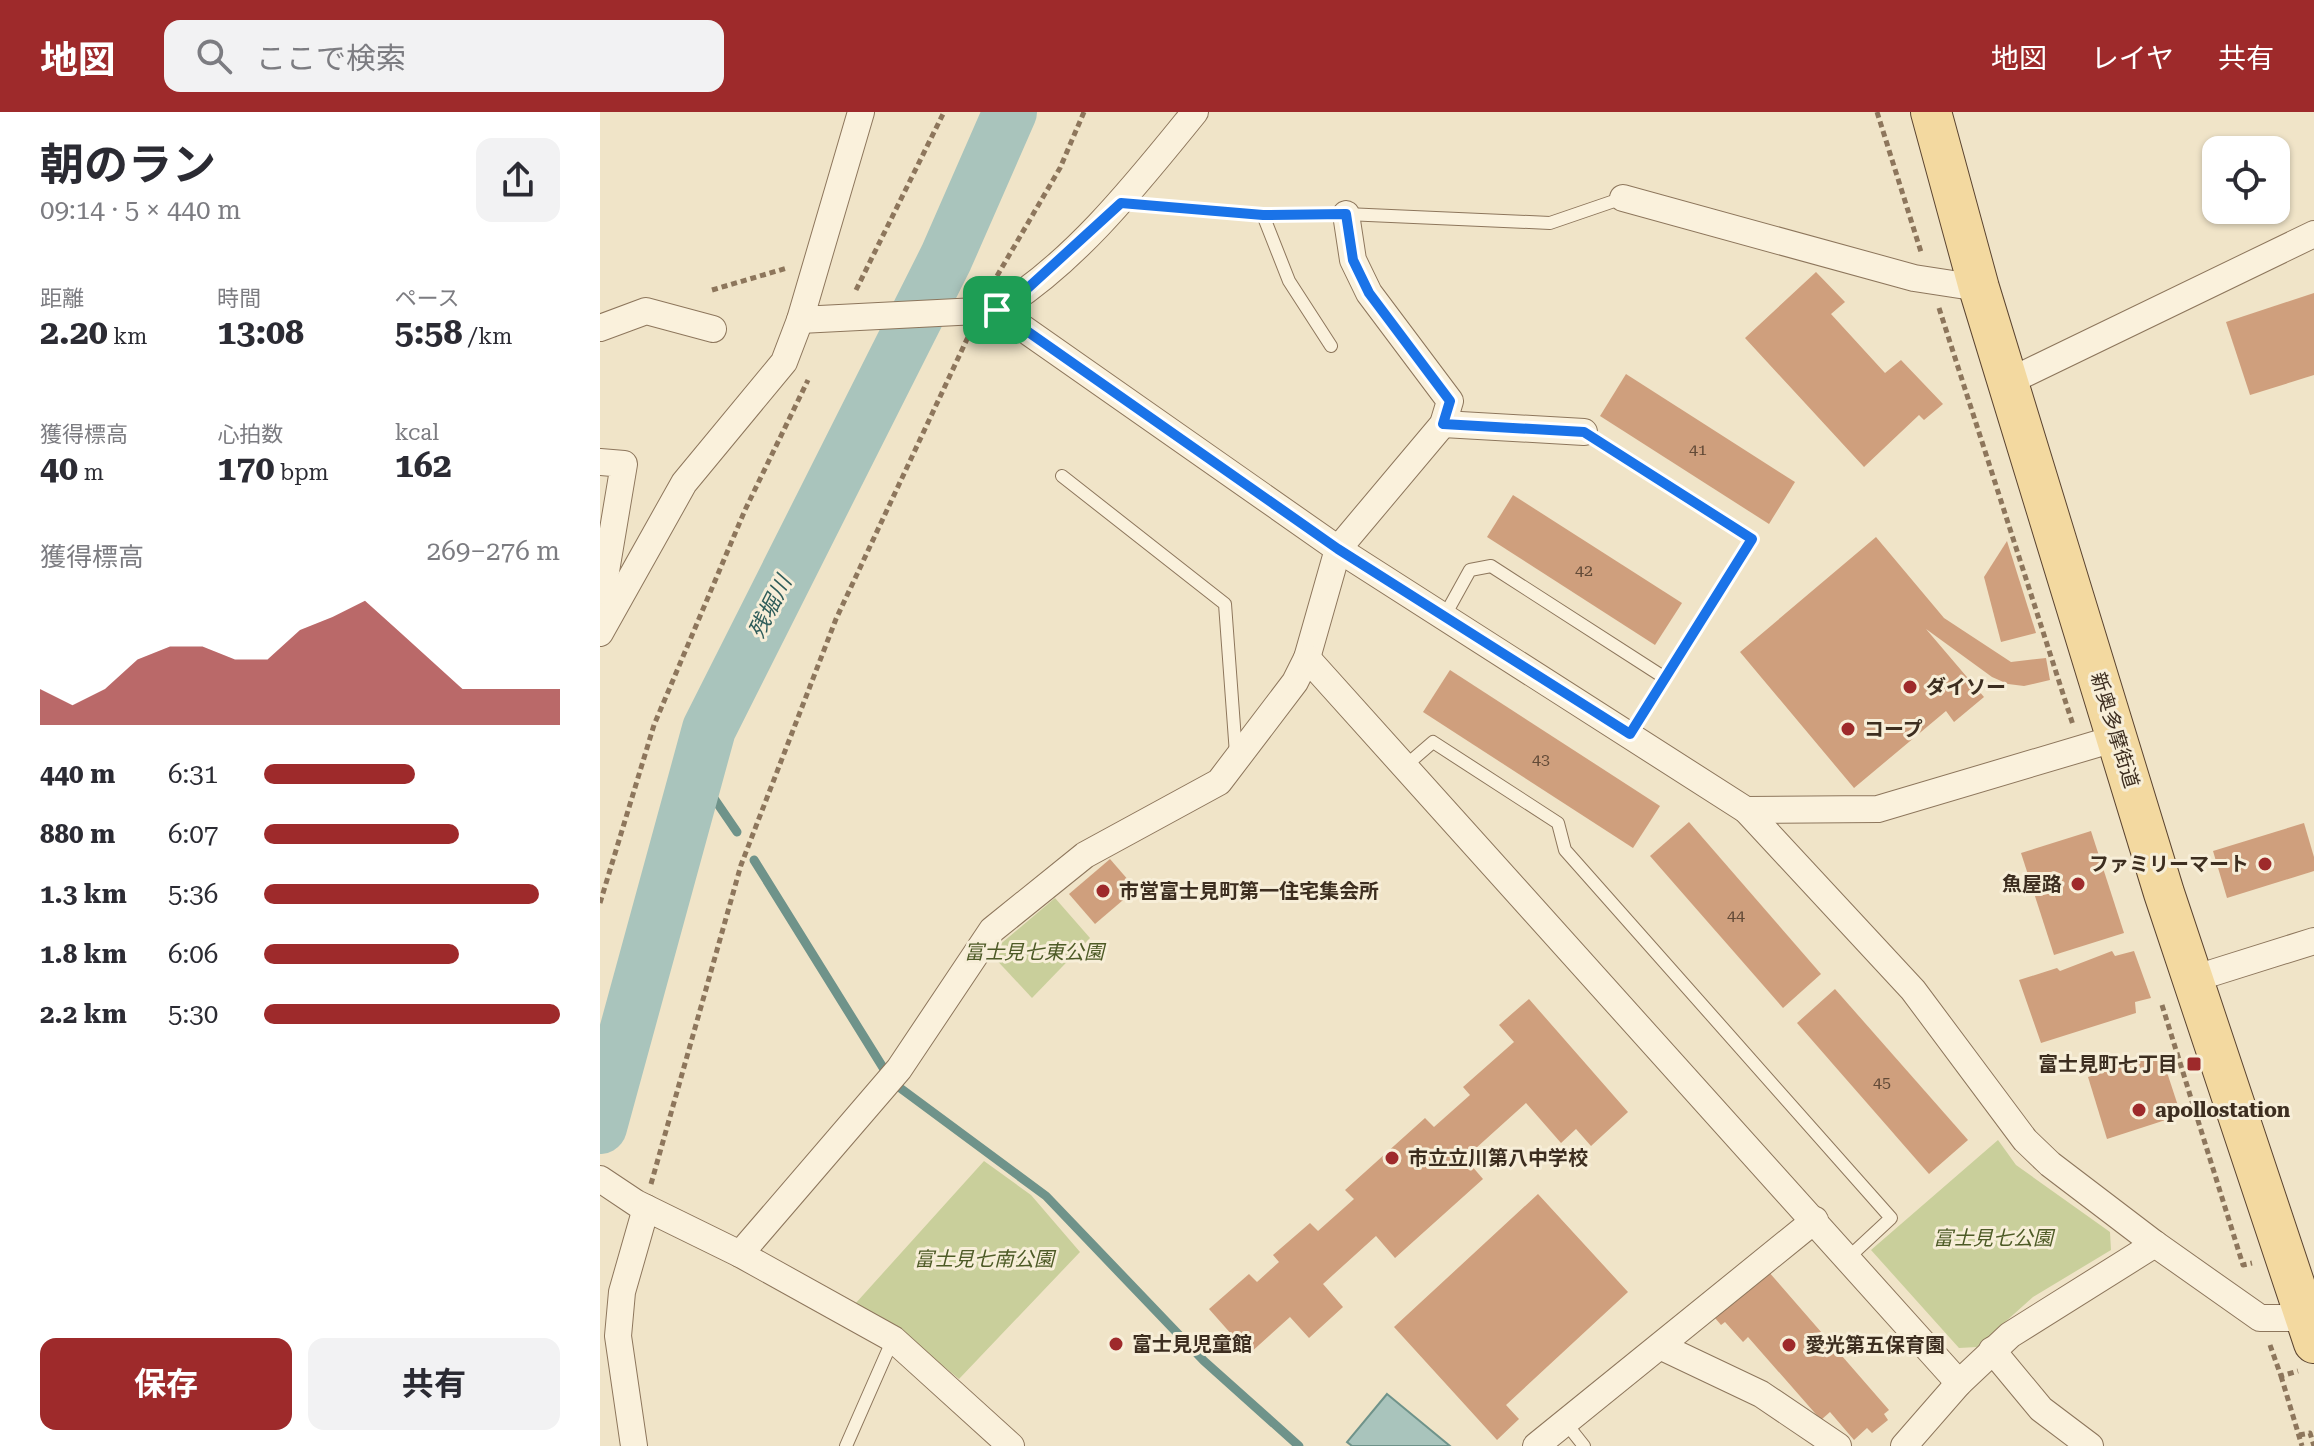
<!DOCTYPE html>
<html lang="ja">
<head>
<meta charset="utf-8">
<style>
  body { margin:0; font-family:"Roboto Serif","Noto Sans JP",serif; background:#f2f2f3; color:#2b2b33; height:100vh; display:flex; flex-direction:column; font-size:30px; white-space:nowrap }
  * { box-sizing:border-box; margin:0 }
  p { font-size:26px; color:#7c7c81 }
  .icon { flex:none; width:44px; height:44px; fill:none; stroke:currentColor; stroke-width:2; stroke-linecap:round; stroke-linejoin:round }
  .map { position:relative; flex:1; overflow:hidden }
  .sheet { display:flex; flex-direction:column; background:#fff; width:600px }
  .sheet>* { flex:none }
  .buttons { position:absolute; left:1602px; top:24px; display:grid; gap:16px }
  .buttons a { display:grid; place-items:center; width:88px; height:88px; border-radius:16px; background:#fff; box-shadow:0 2px 6px #0004; font-size:40px }
  .pin { position:absolute; display:grid; place-items:center; width:68px; height:68px; color:#fff; margin:-34px; border-radius:16px; box-shadow:0 4px 12px #0006 }
  .round { display:grid; place-items:center; flex:none; width:84px; height:84px; border-radius:16px; background:#f2f2f3 }
  .summary { display:flex; align-items:center; justify-content:space-between; height:136px; padding:0 40px }
  h1 { font-size:44px; font-weight:700; line-height:60px }
  .metrics { display:grid; grid-template-columns:repeat(3,1fr); gap:12px; height:136px; padding:8px 40px }
  .metrics div { display:grid; align-content:center }
  .metrics b { font-size:34px; font-weight:700 }
  .metrics small { font-size:22px; font-weight:400 }
  .metrics p { font-size:22px }
  .chart { height:224px; padding:16px 40px }
  .chart p { display:flex; justify-content:space-between }
  .chart svg { width:100%; height:144px; margin-top:8px; fill:#9e2a2b; opacity:.7 }
  .primary-button { display:flex; gap:16px; margin-top:auto; padding:16px 40px }
  .primary-button a { flex:1; height:92px; border-radius:16px; background:#9e2a2b; color:#fff; font-size:32px; font-weight:700; line-height:92px; text-align:center }
  .primary-button a+a { background:#f2f2f3; color:#2b2b33 }
  ul { padding:0 40px; list-style:none; font-size:26px }
  li { display:grid; grid-template-columns:128px 96px 1fr; align-items:center; height:60px }
  li i { height:20px; border-radius:10px; background:#9e2a2b }
  header { display:flex; align-items:center; gap:48px; box-sizing:border-box; height:112px; padding:0 40px; background:#9e2a2b; color:#fff }
  header strong { font-size:38px }
  nav { display:flex; gap:44px; margin-inline-start:auto; font-size:28px }
  .search { width:560px; height:72px; background:#f2f2f3; display:flex; align-items:center; gap:20px; box-sizing:border-box; padding:0 28px; border-radius:16px; color:#7c7c81; font-size:30px }
  main { display:flex; flex:1; min-height:0 }
  .map>svg:first-child { display:block }
</style>
</head>
<body>
<header>
<strong>地図</strong>
<div class="search"><svg class="icon" aria-label="search" viewBox="0 0 24 24"><circle cx="10" cy="10" r="6"/><path d="M15 15l6 6"/></svg>ここで検索</div>
<nav><a>地図</a><a>レイヤ</a><a>共有</a></nav>
</header>
<main>
<section class="sheet">
<div class="summary"><div><h1>朝のラン</h1><p>09:14 · 5 × 440 m</p></div><a class="round"><svg class="icon" aria-label="share" viewBox="0 0 24 24"><path d="M12 15V3M7 8l5-5 5 5M5 13v7h14v-7"/></svg></a></div>
<div class="metrics">
<div><p>距離</p><b>2.20<small> km</small></b></div>
<div><p>時間</p><b>13:08</b></div>
<div><p>ペース</p><b>5:58<small> /km</small></b></div>
</div>
<div class="metrics">
<div><p>獲得標高</p><b>40<small> m</small></b></div>
<div><p>心拍数</p><b>170<small> bpm</small></b></div>
<div><p>kcal</p><b>162</b></div>
</div>
<div class="chart"><p><span>獲得標高</span>269–276 m</p>
<svg viewBox="0 0 160 44" preserveAspectRatio="none"><path d="M0 44V33L10 38L20 33L30 24L40 20L50 20L60 24L70 24L80 15L90 11L100 6L110 15L120 24L130 33L140 33L150 33L160 33V44z"/></svg>
</div>
<ul>
<li><b>440 m</b>6:31<i style="width:51%"></i></li>
<li><b>880 m</b>6:07<i style="width:66%"></i></li>
<li><b>1.3 km</b>5:36<i style="width:93%"></i></li>
<li><b>1.8 km</b>6:06<i style="width:66%"></i></li>
<li><b>2.2 km</b>5:30<i style="width:100%"></i></li>
</ul>
<div class="primary-button"><a>保存</a><a>共有</a></div>
</section>
<div class="map">
<svg width="1714" height="1334" viewBox="0 0 1714 1334">
  <rect width="100%" height="100%" fill="#f0e4c8"/>
  <g fill="#c9cf9b">
    <polygon points="455,786 490,826 432,886 390,841"/>
    <polygon points="1398,1028 1416,1053 1510,1120 1511,1138 1433,1185 1377,1235 1359,1236 1271,1138"/>
    <polygon points="384,1049 431,1083 480,1140 359,1267 297,1216 255,1192"/>
  </g>
  <polygon fill="#a9c4bc" stroke="#6f938a" stroke-width="2" points="787,1282 850,1334 752,1334 747,1330"/>
  <g fill="none" stroke-linecap="round" stroke-linejoin="round">
    <g stroke="#6f938a" stroke-width="9">
      <polyline points="98,663 137,720"/>
      <polyline points="154,748 292,970 446,1084 604,1249 699,1334"/>
    </g>
    <polyline stroke="#a9c4bc" stroke-width="54" points="0,1015 109,617 346,146 410,0"/>
  </g>
  <g fill="#cf9f7d">
    <polygon points="1216,160 1245,190 1231,202 1285,261 1301,248 1343,292 1324,308 1319,303 1264,355 1145,226"/>
    <polygon points="1714,181 1714,263 1650,283 1626,210"/>
    <polygon points="1026,262 1195,370 1169,412 1000,304"/>
    <polygon points="913,383 1082,491 1055,533 887,425"/>
    <polygon points="1276,425 1344,506 1411,550 1446,546 1450,568 1424,574 1408,572 1392,565 1326,517 1384,585 1354,610 1346,599 1254,676 1140,540"/>
    <polygon points="1407,429 1436,521 1401,530 1384,465"/>
    <polygon points="850,558 1060,694 1033,736 823,600"/>
    <polygon points="1089,710 1221,862 1183,896 1050,744"/>
    <polygon points="1704,711 1714,745 1714,759 1627,786 1613,739"/>
    <polygon points="1491,719 1524,821 1454,843 1421,741"/>
    <polygon points="510,747 536,777 495,812 469,782"/>
    <polygon points="1512,839 1515,844 1534,839 1551,886 1535,890 1536,901 1441,931 1419,868 1457,856 1460,859"/>
    <polygon points="1235,877 1368,1028 1329,1062 1197,911"/>
    <polygon points="929,887 1028,1000 991,1034 976,1017 961,1031 926,991 865,1046 883,1067 795,1146 776,1124 723,1172 743,1195 709,1226 690,1205 649,1242 609,1197 649,1162 657,1170 679,1150 673,1143 710,1111 718,1119 754,1087 745,1078 825,1006 834,1015 870,983 863,975 914,930 899,913"/>
    <polygon points="1561,942 1581,1003 1507,1027 1488,965"/>
    <polygon points="938,1082 1028,1180 906,1293 919,1307 897,1328 794,1215"/>
    <polygon points="1168,1159 1289,1298 1284,1302 1288,1308 1272,1321 1267,1316 1254,1328 1230,1300 1221,1308 1148,1225 1143,1230 1125,1210 1121,1213 1115,1206"/>
  </g>
  <g fill="none" stroke-linecap="round" stroke-linejoin="round">
    <g stroke="#8d765c" stroke-width="14">
      <g id="service">
        <polyline points="521,91 663,103 746,102 950,111 1023,86"/>
        <polyline points="663,103 689,169 731,234"/>
        <polyline points="984,320 1152,427 1030,622"/>
        <polyline points="462,364 625,492 636,642"/>
        <polyline points="844,505 870,458 891,454 1065,566"/>
        <polyline points="804,655 833,630 958,711 965,738 1291,1106 1249,1145"/>
        <polyline points="965,1310 984,1334"/>
        <polyline points="246,1334 293,1227"/>
      </g>
    </g>
    <g stroke="#8d765c" stroke-width="28">
      <g id="minor">
        <path d="M261 0 200 208 397 198C474 152 539 69 595 0"/>
        <polyline points="1023,86 1314,166 1379,176"/>
        <polyline points="397,198 738,437 1146,698 1313,878 1425,1028 1450,1052 1555,1132 1660,1206 1706,1206"/>
        <polyline points="0,216 46,199 113,217"/>
        <polyline points="1408,270 1714,122"/>
        <polyline points="843,312 984,320"/>
        <polyline points="0,350 24,352 0,495"/>
        <polyline points="0,521 84,371 184,250 200,208"/>
        <polyline points="707,546 738,437 843,312 850,289 769,181 753,148 746,102"/>
        <polyline points="1146,698 1278,697 1517,626"/>
        <polyline points="1593,867 1714,829"/>
        <polyline points="0,1067 36,1091 140,1142 299,957 392,818 485,743 619,670 695,570 707,546 1359,1271"/>
        <polyline points="140,1142 293,1227 411,1334"/>
        <polyline points="1062,1235 1161,1282 1238,1334"/>
        <polyline points="1392,1238 1441,1297 1490,1334"/>
        <polyline points="34,1334 18,1224 22,1180 46,1096"/>
        <polyline points="936,1334 1215,1108"/>
        <polyline points="1304,1334 1359,1271 1410,1223 1555,1132"/>
      </g>
    </g>
    <g stroke="#5b4430" stroke-width="42">
      <polyline id="primary" points="1331,0 1379,176 1564,781 1714,1231"/>
    </g>
    <g stroke="#8d765c" stroke-width="5" stroke-dasharray="6 4" stroke-linecap="butt">
      <polyline points="1277,0 1321,140"/>
      <polyline points="397,164 460,56 484,0"/>
      <polyline points="112,178 187,156"/>
      <polyline points="256,178 344,0"/>
      <polyline points="1339,196 1473,613"/>
      <polyline points="0,791 54,613 145,398 208,268"/>
      <polyline points="1562,893 1643,1153 1652,1151"/>
      <polyline points="51,1072 141,753 236,507 368,225"/>
      <polyline points="1670,1233 1681,1264 1698,1259"/>
      <polyline points="1681,1264 1702,1334"/>
      <polyline points="1699,1323 1710,1321 1714,1334"/>
    </g>
    <use href="#service" stroke="#faf1dc" stroke-width="12"/>
    <use href="#minor" stroke="#faf1dc" stroke-width="26"/>
    <use href="#primary" stroke="#f3d9a0" stroke-width="40"/>
  </g>
  <g fill="none" stroke-linecap="round" stroke-linejoin="round">
    <g stroke="#fff" stroke-width="16">
      <polygon id="route" points="521,91 663,103 746,102 753,148 769,181 850,289 843,312 984,320 1152,427 1030,622 738,437 397,198 418,185"/>
    </g>
    <use href="#route" stroke="#1a73e8" stroke-width="10"/>
  </g>
  <g fill="#9e2a2b" stroke="#f7eed8" stroke-width="3">
    <circle cx="1310" cy="575" r="8"/>
    <circle cx="1248" cy="617" r="8"/>
    <circle cx="1665" cy="752" r="8"/>
    <circle cx="1478" cy="772" r="8"/>
    <circle cx="503" cy="779" r="8"/>
    <rect x="1586" y="944" width="16" height="16" rx="4"/>
    <circle cx="1539" cy="998" r="8"/>
    <circle cx="792" cy="1046" r="8"/>
    <circle cx="516" cy="1232" r="8"/>
    <circle cx="1189" cy="1233" r="8"/>
  </g>
  <g text-anchor="middle" dominant-baseline="central" stroke-width="6" stroke-linejoin="round" paint-order="stroke">
    <g font-size="16" fill="#624a37">
      <text x="1098" y="337">41</text>
      <text x="984" y="458">42</text>
      <text x="941" y="647">43</text>
      <text x="1136" y="803">44</text>
      <text x="1282" y="970">45</text>
    </g>
    <g font-size="20" font-weight="bold" fill="#3d2e20" stroke="#f7eed8" text-anchor="start">
      <text x="1326" y="575">ダイソー</text>
      <text x="1264" y="617">コープ</text>
      <text x="1649" y="752" text-anchor="end">ファミリーマート</text>
      <text x="1462" y="772" text-anchor="end">魚屋路</text>
      <text x="519" y="779">市営富士見町第一住宅集会所</text>
      <text x="1578" y="952" text-anchor="end">富士見町七丁目</text>
      <text x="1555" y="998">apollostation</text>
      <text x="808" y="1046">市立立川第八中学校</text>
      <text x="532" y="1232">富士見児童館</text>
      <text x="1205" y="1233">愛光第五保育園</text>
    </g>
    <g font-size="20" fill="#3d2e20" stroke="#f7eed8">
      <text transform="translate(1515 618) rotate(73)">新奥多摩街道</text>
    </g>
    <g font-size="20" font-style="italic" fill="#4d5a26" stroke="#f7eed8">
      <text x="434" y="840">富士見七東公園</text>
      <text x="1393" y="1126">富士見七公園</text>
      <text x="384" y="1147">富士見七南公園</text>
    </g>
    <g font-size="22" font-style="italic" fill="#2f5d5a" stroke="#f7eed8">
      <text transform="translate(170 495) rotate(-63)">残堀川</text>
    </g>
  </g>
</svg>
<div class="buttons">
<a><svg class="icon" aria-label="locate" viewBox="0 0 24 24"><circle cx="12" cy="12" r="6"/><path d="M12 2v4M12 18v4M2 12h4M18 12h4"/></svg></a>
</div>
<div class="pin" style="left:397px;top:198px;background:#1e9e55"><svg class="icon" aria-label="arrive" viewBox="0 0 24 24"><path d="M6 21V4h12l-3 4 3 4H6"/></svg></div>
</div>
</main>
</body>
</html>
